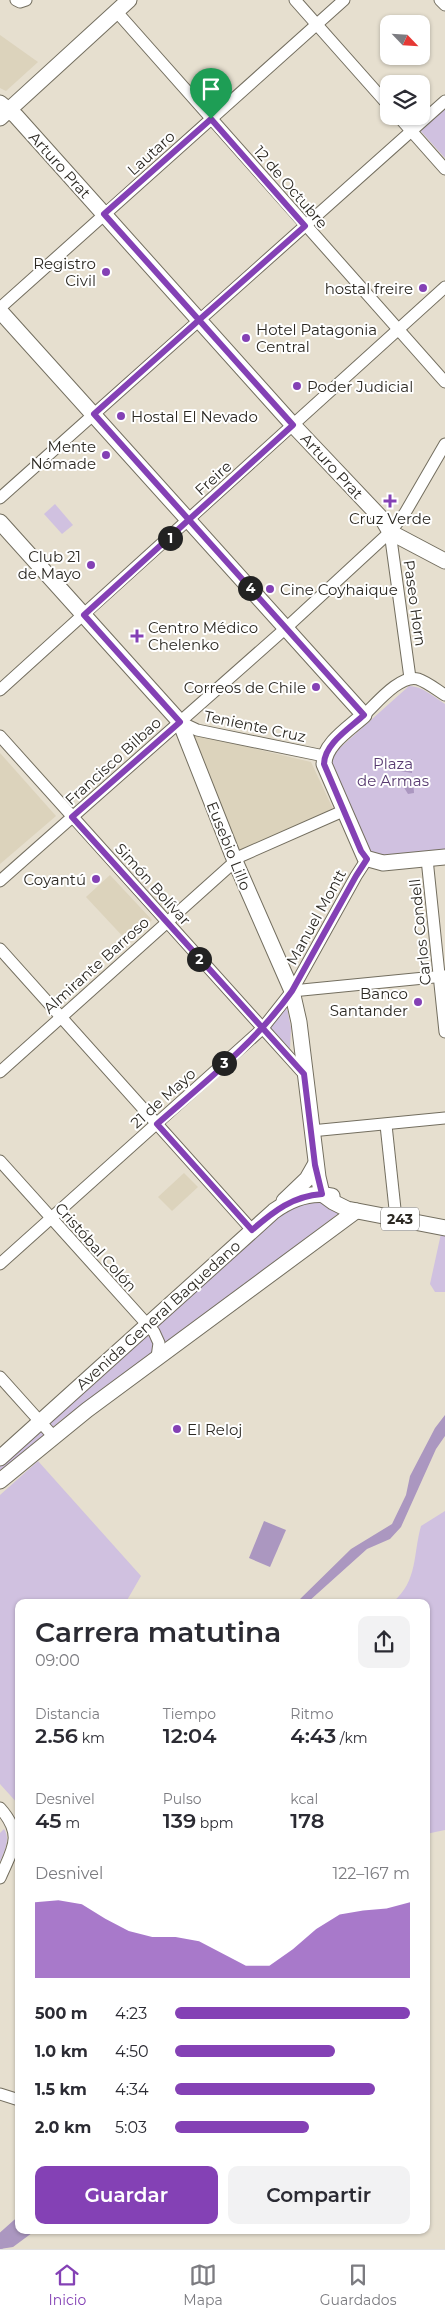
<!DOCTYPE html>
<html lang="es">
<head>
<meta charset="utf-8">
<style>
  body { margin:0; font-family:Montserrat,sans-serif; background:#f2f2f3; color:#2b2b33; height:100vh; display:flex; flex-direction:column; font-size:19px; white-space:nowrap }
  * { box-sizing:border-box; margin:0 }
  p { font-size:16px; color:#7c7c81 }
  .icon { flex:none; width:28px; height:28px; fill:none; stroke:currentColor; stroke-width:2; stroke-linecap:round; stroke-linejoin:round }
  .map { position:relative; flex:1; overflow:hidden }
  .side { position:absolute; left:15px; top:1599px; width:415px; height:635px; display:flex; flex-direction:column; background:#fff; border-radius:10px; box-shadow:0 1px 4px #0004 }
  .side>* { flex:none }
  .needle { width:32px; rotate:115deg }
  .buttons { position:absolute; left:380px; top:15px; display:grid; gap:10px }
  .buttons a { display:grid; place-items:center; width:50px; height:50px; border-radius:10px; background:#fff; box-shadow:0 1px 4px #0004; font-size:25px }
  .pin { position:absolute; display:grid; place-items:center; width:42px; height:42px; color:#fff; margin:-51px -21px; border-radius:50% 50% 50% 0; rotate:-45deg; box-shadow:0 0 5px #0007 }
  .pin .icon { rotate:45deg }
  .km { position:absolute; width:25px; height:25px; margin:-12px; border-radius:50%; background:#222; color:#fff; font-size:14px; line-height:25px; text-align:center }
  .round { display:grid; place-items:center; flex:none; width:52px; height:52px; border-radius:10px; background:#f2f2f3 }
  .headline { display:flex; align-items:center; justify-content:space-between; height:85px; padding:0 20px }
  h1 { font-size:28px; font-weight:600; line-height:38px }
  .stats { display:grid; grid-template-columns:repeat(3,1fr); gap:8px; height:85px; padding:5px 20px }
  .stats div { display:grid; align-content:center }
  .stats b { font-size:21px; font-weight:600 }
  .stats small { font-size:14px; font-weight:400 }
  .stats p { font-size:14px }
  .chart { height:140px; padding:10px 20px }
  .chart p { display:flex; justify-content:space-between }
  .chart svg { width:100%; height:90px; margin-top:5px; fill:#8441b5; opacity:.7 }
  .button { display:flex; gap:10px; margin-top:auto; padding:10px 20px }
  .button a { flex:1; height:58px; border-radius:10px; background:#8441b5; color:#fff; font-size:20px; font-weight:600; line-height:58px; text-align:center }
  .button a+a { background:#f2f2f3; color:#2b2b33 }
  ul { padding:0 20px; list-style:none; font-size:16px }
  li { display:grid; grid-template-columns:80px 60px 1fr; align-items:center; height:38px }
  li i { height:12px; border-radius:6px; background:#8441b5 }
  .tabs { display:flex; justify-content:space-around; align-items:center; height:70px; border-top:1px solid #e1e1e2; background:#fff; font-size:14px; color:#7c7c81 }
  .tabs a { display:grid; justify-items:center; gap:2px }
  .tabs .active { color:#8441b5 }
  .map>svg:first-child { display:block }
</style>
</head>
<body>
<div class="map">
<svg width="445" height="2249" viewBox="0 0 445 2249">
  <rect width="100%" height="100%" fill="#e6dfcf"/>
  <g fill="#dcd3bc">
    <polygon points="0,35 38,62 6,91 0,88"/>
    <polygon points="189,733 311,762 334,811 236,854"/>
    <polygon points="0,753 56,816 0,864"/>
    <polygon points="110,875 152,920 128,942 86,897"/>
    <polygon points="184,1173 198,1187 172,1211 158,1197"/>
  </g>
  <g fill="#d0c1e0">
    <polygon points="445,102 445,158 417,127"/>
    <polygon points="55,504 73,525 62,534 44,514"/>
    <path d="M409 686C422 686 434 697 445 704V850L379 857 370 853 331 762 333 754Z"/>
    <polygon points="287,1008 291,1028 290,1049 269,1028"/>
    <polygon points="319,1199 343,1210 175,1337 60,1421 0,1474 0,1464 285,1209"/>
    <polygon points="442,1229 445,1230 445,1292 435,1292 430,1284"/>
    <polygon points="38,1461 141,1576 126,1602 19,1602 19,1805 0,1784 0,1495"/>
    <path d="M445 1511V1830L426 1834V1602H393C418 1581 413 1554 421 1526Z"/>
    <path d="M4 1829C11 1839 4 1852 0 1862V1833Z"/>
  </g>
  <g fill="#ab97c0">
    <polygon points="410,759 412,759 412,773 400,771"/>
    <polygon points="403,778 413,779 414,793 408,794 403,786"/>
    <polygon points="445,1415 445,1436 436,1449 401,1527 390,1539 367,1549 308,1602 297,1602 351,1549 392,1524 406,1495 410,1476 435,1428"/>
    <polygon points="264,1521 286,1530 270,1567 249,1558"/>
    <polygon points="19,2228 19,2230 36,2230 13,2247 0,2249 0,2241"/>
  </g>
  <g fill="none" stroke-linecap="round" stroke-linejoin="round">
    <polyline stroke="#ab97c0" stroke-width="14" points="0,2242 19,2225"/>
    <g stroke="#736e5f" stroke-width="13">
      <g id="minor">
        <polyline points="16,0 20,2 26,0"/>
        <polyline points="295,0 389,106"/>
        <polyline points="440,0 445,5"/>
        <polyline points="116,11 445,382"/>
        <polyline points="398,116 445,169"/>
        <polyline points="0,308 344,0"/>
        <polyline points="0,498 445,101"/>
        <polyline points="390,532 410,678"/>
        <polyline points="0,690 445,287"/>
        <path d="M364 715C376 704 400 674 418 679 427 682 437 690 445 695"/>
        <polyline points="180,722 197,730 324,756"/>
        <polyline points="0,736 304,1074"/>
        <polyline points="427,859 445,1032"/>
        <polyline points="0,881 286,628 390,532 405,513 445,444"/>
        <polyline points="0,949 252,1230"/>
        <polyline points="292,991 445,976"/>
        <polyline points="0,1072 241,856 343,811"/>
        <polyline points="386,1125 395,1209"/>
        <polyline points="311,1131 445,1118"/>
        <polyline points="0,1161 154,1332 159,1343 157,1357"/>
        <polyline points="0,1264 262,1029 292,991 356,876 367,859"/>
        <polyline points="0,1377 53,1436"/>
        <path d="M0 1808C24 1835 13 1848 0 1878"/>
        <polyline points="0,2094 19,2100"/>
      </g>
    </g>
    <g stroke="#736e5f" stroke-width="17">
      <g id="major">
        <polyline points="0,103 16,116 293,425 383,520 390,532 445,561"/>
        <polyline points="0,118 129,0"/>
        <path d="M0 311 364 715C350 728 324 744 324 764L365 858 383 863 445 857"/>
        <polyline points="0,522 180,722 235,861 292,991 299,1022 318,1177 322,1194 333,1202 347,1209 445,1228"/>
        <polyline points="284,1201 307,1179 315,1165"/>
        <path d="M0 1458 274 1211C291 1199 311 1191 332 1196"/>
        <polyline points="0,1481 87,1410 356,1211"/>
      </g>
    </g>
    <use href="#minor" stroke="#fff" stroke-width="11"/>
    <use href="#major" stroke="#fff" stroke-width="15"/>
  </g>
  <g fill="none" stroke-linecap="round" stroke-linejoin="round">
    <g stroke="#fff" stroke-width="10">
      <path id="route" d="M211 119 305 226 199 320 293 425 84 615 180 722 72 817 304 1074 315 1165 322 1194C293 1196 274 1211 252 1230L157 1124C204 1083 256 1042 292 991L356 876 367 859 361 851 324 764C324 744 350 728 364 715L94 414 199 320 104 214 211 119"/>
    </g>
    <use href="#route" stroke="#8441b5" stroke-width="6"/>
  </g>
  <g fill="#8441b5" stroke="#fff" stroke-width="2">
    <circle cx="106" cy="272" r="5"/>
    <circle cx="423" cy="288" r="5"/>
    <circle cx="246" cy="338" r="5"/>
    <circle cx="297" cy="386" r="5"/>
    <circle cx="121" cy="416" r="5"/>
    <circle cx="106" cy="455" r="5"/>
    <path d="M387.5 493.5h5v5h5v5h-5v5h-5v-5h-5v-5h5z"/>
    <circle cx="91" cy="565" r="5"/>
    <circle cx="270" cy="589" r="5"/>
    <path d="M134.5 628.5h5v5h5v5h-5v5h-5v-5h-5v-5h5z"/>
    <circle cx="316" cy="687" r="5"/>
    <circle cx="96" cy="879" r="5"/>
    <circle cx="418" cy="1002" r="5"/>
    <circle cx="177" cy="1429" r="5"/>
  </g>
  <g text-anchor="middle" dominant-baseline="central" stroke-width="4" stroke-linejoin="round" paint-order="stroke">
    <rect fill="#fff" stroke="#6b6965" stroke-width="1" x="381" y="1207.5" width="38" height="23" rx="4"/>
    <g font-size="14" font-weight="bold" fill="#2c2923">
      <text x="400" y="1219">243</text>
    </g>
    <g font-size="15" fill="#2c2923" stroke="#fff">
      <text transform="translate(151 153) rotate(-42)">Lautaro</text>
      <text transform="translate(60 165) rotate(48)">Arturo Prat</text>
      <text transform="translate(291 187) rotate(49)">12 de Octubre</text>
      <text transform="translate(332 466) rotate(47)">Arturo Prat</text>
      <text transform="translate(213 478) rotate(-42)">Freire</text>
      <text transform="translate(415 603) rotate(82)">Paseo Horn</text>
      <text transform="translate(255 726) rotate(12)">Teniente Cruz</text>
      <text transform="translate(113 761) rotate(-42)">Francisco Bilbao</text>
      <text transform="translate(229 846) rotate(68)">Eusebio Lillo</text>
      <text transform="translate(153 884) rotate(48)">Simón Bolívar</text>
      <text transform="translate(316 917) rotate(-61)">Manuel Montt</text>
      <text transform="translate(420 932) rotate(-96)">Carlos Condell</text>
      <text transform="translate(96 965) rotate(-42)">Almirante Barroso</text>
      <text transform="translate(163 1098) rotate(-42)">21 de Mayo</text>
      <text transform="translate(96 1247) rotate(48)">Cristóbal Colón</text>
      <text transform="translate(158 1315) rotate(-42)">Avenida General Baquedano</text>
    </g>
    <g font-size="15" fill="#2c2923" stroke="#fff" text-anchor="end">
      <text x="96" y="263">Registro<tspan x="96" dy="17">Civil</tspan></text>
      <text x="413" y="288">hostal freire</text>
      <text x="256" y="329" text-anchor="start">Hotel Patagonia<tspan x="256" dy="17">Central</tspan></text>
      <text x="307" y="386" text-anchor="start">Poder Judicial</text>
      <text x="131" y="416" text-anchor="start">Hostal El Nevado</text>
      <text x="96" y="446">Mente<tspan x="96" dy="17">Nómade</tspan></text>
      <text x="390" y="518" text-anchor="middle">Cruz Verde</text>
      <text x="81" y="556">Club 21<tspan x="81" dy="17">de Mayo</tspan></text>
      <text x="280" y="589" text-anchor="start">Cine Coyhaique</text>
      <text x="148" y="627" text-anchor="start">Centro Médico<tspan x="148" dy="17">Chelenko</tspan></text>
      <text x="306" y="687">Correos de Chile</text>
      <text x="86" y="879">Coyantú</text>
      <text x="408" y="993">Banco<tspan x="408" dy="17">Santander</tspan></text>
      <text x="187" y="1429" text-anchor="start">El Reloj</text>
    </g>
    <g font-size="15" fill="#583b71" stroke="#fff">
      <text x="393" y="763">Plaza<tspan x="393" dy="17">de Armas</tspan></text>
    </g>
  </g>
</svg>
<div class="buttons">
<a><svg class="needle" viewBox="-14 -14 28 28"><path d="M0-13l5 13h-10z" fill="#e53935"/><path d="M0 13l5-13h-10z" fill="#7c7c81"/></svg></a>
<a><svg class="icon" aria-label="layers" viewBox="0 0 24 24"><path d="M12 4l9 5-9 5-9-5zM3 14l9 5 9-5"/></svg></a>
</div>
<div class="pin" style="left:211px;top:119px;background:#1e9e55"><svg class="icon" aria-label="arrive" viewBox="0 0 24 24"><path d="M6 21V4h12l-3 4 3 4H6"/></svg></div>
<b class="km" style="left:170px;top:538px">1</b>
<b class="km" style="left:199px;top:959px">2</b>
<b class="km" style="left:224px;top:1063px">3</b>
<b class="km" style="left:250px;top:588px">4</b>
<section class="side">
<div class="headline"><div><h1>Carrera matutina</h1><p>09:00</p></div><a class="round"><svg class="icon" aria-label="share" viewBox="0 0 24 24"><path d="M12 15V3M7 8l5-5 5 5M5 13v7h14v-7"/></svg></a></div>
<div class="stats">
<div><p>Distancia</p><b>2.56<small> km</small></b></div>
<div><p>Tiempo</p><b>12:04</b></div>
<div><p>Ritmo</p><b>4:43<small> /km</small></b></div>
</div>
<div class="stats">
<div><p>Desnivel</p><b>45<small> m</small></b></div>
<div><p>Pulso</p><b>139<small> bpm</small></b></div>
<div><p>kcal</p><b>178</b></div>
</div>
<div class="chart"><p><span>Desnivel</span>122–167 m</p>
<svg viewBox="0 0 160 44" preserveAspectRatio="none"><path d="M0 44V7L10 6L20 8L30 15L40 21L50 24L60 24L70 26L80 32L90 38L100 38L110 30L120 20L130 13L140 11L150 10L160 7V44z"/></svg>
</div>
<ul>
<li><b>500 m</b>4:23<i style="width:100%"></i></li>
<li><b>1.0 km</b>4:50<i style="width:68%"></i></li>
<li><b>1.5 km</b>4:34<i style="width:85%"></i></li>
<li><b>2.0 km</b>5:03<i style="width:57%"></i></li>
</ul>
<div class="button"><a>Guardar</a><a>Compartir</a></div>
</section>
</div>
<nav class="tabs">
<a class="active"><svg class="icon" aria-label="home" viewBox="0 0 24 24"><path d="M3 11l9-7 9 7M6 9v11h12V9"/></svg>Inicio</a>
<a><svg class="icon" aria-label="map" viewBox="0 0 24 24"><path d="M3 6l6-2 6 2 6-2v14l-6 2-6-2-6 2zM9 4v14M15 6v14"/></svg>Mapa</a>
<a><svg class="icon" aria-label="saved" viewBox="0 0 24 24"><path d="M7 4h10v16l-5-4-5 4z"/></svg>Guardados</a>
</nav>
</body>
</html>
